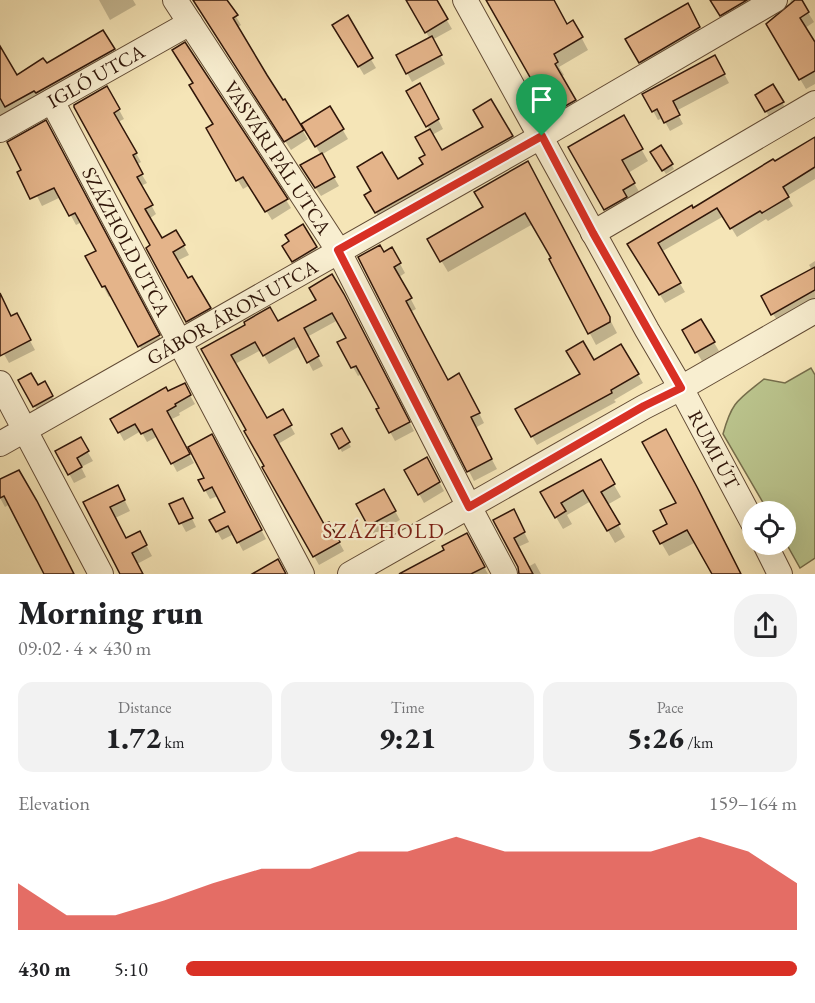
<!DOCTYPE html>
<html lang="en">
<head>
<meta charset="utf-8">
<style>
  body { margin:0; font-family:"EB Garamond",serif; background:#f2f2f2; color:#202124; height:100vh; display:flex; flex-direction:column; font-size:22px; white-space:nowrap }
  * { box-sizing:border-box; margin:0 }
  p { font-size:20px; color:#757577 }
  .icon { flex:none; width:33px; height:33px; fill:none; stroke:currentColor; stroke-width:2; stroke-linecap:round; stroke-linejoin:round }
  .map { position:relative; height:574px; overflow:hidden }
  .drawer { display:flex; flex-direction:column; background:#fff; flex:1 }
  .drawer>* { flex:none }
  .fabs { position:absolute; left:742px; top:501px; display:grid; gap:12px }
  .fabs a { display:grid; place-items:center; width:54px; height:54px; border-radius:50%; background:#fff; box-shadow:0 6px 24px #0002; font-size:30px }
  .pin { position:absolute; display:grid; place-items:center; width:51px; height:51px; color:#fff; margin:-62px -26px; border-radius:50% 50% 50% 0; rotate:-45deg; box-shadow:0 0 6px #0007 }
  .pin .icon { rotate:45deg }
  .round { display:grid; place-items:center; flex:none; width:63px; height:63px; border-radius:24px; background:#f2f2f2 }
  .head { display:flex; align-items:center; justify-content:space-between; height:102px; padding:0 18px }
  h1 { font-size:33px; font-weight:800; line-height:45px }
  .stats { display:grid; grid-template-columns:repeat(3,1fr); gap:9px; height:102px; padding:6px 18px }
  .stats div { display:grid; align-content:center; border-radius:15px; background:#f2f2f2; text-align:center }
  .stats b { font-size:30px; font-weight:800 }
  .stats small { font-size:16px; font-weight:400 }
  .stats p { font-size:16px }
  .chart { height:168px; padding:12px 18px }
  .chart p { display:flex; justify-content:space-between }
  .chart svg { width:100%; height:108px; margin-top:6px; fill:#d93025; opacity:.7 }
  ul { padding:0 18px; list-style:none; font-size:20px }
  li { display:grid; grid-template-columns:96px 72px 1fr; align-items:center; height:45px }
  li i { height:15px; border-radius:8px; background:#d93025 }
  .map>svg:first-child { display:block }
</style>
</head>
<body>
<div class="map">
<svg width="815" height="574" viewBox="0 0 815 574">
  <rect width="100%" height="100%" fill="#f5e5b7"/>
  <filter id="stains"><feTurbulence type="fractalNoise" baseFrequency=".00333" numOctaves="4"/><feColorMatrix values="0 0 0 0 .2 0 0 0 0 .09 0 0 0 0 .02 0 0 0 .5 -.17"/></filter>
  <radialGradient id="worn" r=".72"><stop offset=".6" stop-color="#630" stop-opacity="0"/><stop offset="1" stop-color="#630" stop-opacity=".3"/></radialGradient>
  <path fill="#bbc58e" stroke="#766e4c" stroke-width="1.5" d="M811 368 815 375V558L800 568 786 543V512L768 511 723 434C732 401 738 400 764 379L785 383Z"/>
  <g fill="#0003">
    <polygon points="99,0 133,0 136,5 110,20"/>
    <polygon points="192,0 226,0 241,25 237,28 308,139 291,150"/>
    <polygon points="408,0 435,0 452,29 432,40 445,64 412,82 398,56 430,39"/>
    <polygon points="488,0 552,0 567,26 573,22 588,50 559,67 564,75 560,77 581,112 559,125"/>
    <polygon points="712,0 770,0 727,25"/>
    <polygon points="791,0 800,0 814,22 805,28 815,45 815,84 806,89 768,24 789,7"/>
    <polygon points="687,5 704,36 645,71 627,39"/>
    <polygon points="347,18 376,68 364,75 334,25"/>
    <polygon points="114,50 118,58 0,123 0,55 16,77 46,65"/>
    <polygon points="715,57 729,83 676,111 683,124 670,131 663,118 658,120 644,94"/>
    <polygon points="773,86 787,111 771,120 757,95"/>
    <polygon points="107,88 124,119 118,122 141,162 136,165 147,183 141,186 156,214 149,219 162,240 176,232 189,255 177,261 188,280 192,278 215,317 192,329 148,248 152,246"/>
    <polygon points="408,91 425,94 443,129 432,135 441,152 485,127 491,101 517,145 381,221 366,195 397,181 425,165 427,155 430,131"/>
    <polygon points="330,108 348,139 321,155 339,186 321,196 307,175 321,155 303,124"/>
    <polygon points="623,117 648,161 628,173 641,195 612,221 570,147"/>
    <polygon points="51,132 164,345 145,356 112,295 109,297 87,257 98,251 82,222 76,225 61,197 42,206 37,196"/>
    <polygon points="815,142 815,179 787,196 793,206 768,221 766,219 737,237 724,216 661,252 685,292 665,303 629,244"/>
    <polygon points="661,147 674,169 666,174 652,153"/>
    <polygon points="234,171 286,200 291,208 272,220 250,185 243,189 233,172"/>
    <polygon points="534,175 617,333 596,345 551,260 553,259 533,224 448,272 429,240 485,208"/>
    <polygon points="303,226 321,257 298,270 284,246 291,242"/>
    <polygon points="392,249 405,273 399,277 416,309 410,312 448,381 465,385 484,423 475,428 497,469 474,481 360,258 383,254"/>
    <polygon points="815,261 815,301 778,322 763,297 812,270 809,265"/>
    <polygon points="0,295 11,318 16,315 35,350 9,363 0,347"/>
    <polygon points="349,304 414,431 395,441 378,410 381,409 362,374 358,376 339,343 348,338 338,320 307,337 323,366 313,371 300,346 269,364 261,350 235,364 267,420 282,411 295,434 278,444 324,526 329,524 344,551 319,565 264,468 266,466 248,431 203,349 277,323"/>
    <polygon points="701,321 719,351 702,361 684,331"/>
    <polygon points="621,346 643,383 614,400 616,402 537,445 517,410 582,375 594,362"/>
    <polygon points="20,381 38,387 44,383 57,405 40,415"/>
    <polygon points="184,385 195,404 179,413 180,415 170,420 194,463 177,472 158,436 147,442 141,431 124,441 112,419"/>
    <polygon points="341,430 351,447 342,452 333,435"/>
    <polygon points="80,439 93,461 81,467 86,477 74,483 57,451"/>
    <polygon points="217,445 266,539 243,551 234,534 222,540 211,521 227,513 218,496 210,499 200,481 206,478"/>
    <polygon points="426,459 444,491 424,503 406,470"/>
    <polygon points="600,461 621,497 607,505 625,537 615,543 591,501 567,515 572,524 563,529 542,493"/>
    <polygon points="0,481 10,504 5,507 0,498"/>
    <polygon points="384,491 400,520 374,534 358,504"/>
    <polygon points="123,497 130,511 115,518 126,540 145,543 152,556 137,564 85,503"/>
    <polygon points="678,503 696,542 669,556 655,532 669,525"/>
    <polygon points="171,505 187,508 196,527 186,532"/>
    <polygon points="518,520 529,542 518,547 528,567 535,563 541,574 519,574 519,567 495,521"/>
    <polygon points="466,535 488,574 405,574 446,550"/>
  </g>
  <g fill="#e4b48a" stroke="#301609" stroke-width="1.5">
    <polygon points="193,0 227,0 238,15 233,18 267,75 283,100 285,99 304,130 284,142"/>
    <polygon points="406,0 437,0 448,19 425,33"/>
    <polygon points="486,0 554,0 567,24 573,20 583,37 554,54 558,62 555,64 576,100 551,114"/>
    <polygon points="710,0 747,0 720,16"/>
    <polygon points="795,0 802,0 809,12 800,18 815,42 815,71 799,80 766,24"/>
    <polygon points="688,3 700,27 639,63 625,39"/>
    <polygon points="348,15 373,58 358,67 332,25"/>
    <polygon points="103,30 115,49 36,93 34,91 5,107 0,98 0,46 17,75 43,58 47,63"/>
    <polygon points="432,36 442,55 406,74 396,55"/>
    <polygon points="185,42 288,199 265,212 243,177 236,181 206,128 213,124 189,85 193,83 172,50"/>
    <polygon points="715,55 725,74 673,101 680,115 664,123 657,109 652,112 642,94"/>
    <polygon points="420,83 439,119 426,127 406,91"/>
    <polygon points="773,84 784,102 765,112 755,95"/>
    <polygon points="107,86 120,109 114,113 137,153 133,155 143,174 137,177 153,205 145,209 162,238 176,230 185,245 173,252 188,278 192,276 211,308 186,322 146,248 150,245 74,107 74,105"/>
    <polygon points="491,99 513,136 375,213 364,195 371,191 357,167 382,152 398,179 423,164 419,158 425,155 415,137 430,129 442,150 483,127 473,110"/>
    <polygon points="330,106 344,129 315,147 301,124"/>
    <polygon points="624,115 643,149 622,160 635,183 623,190 627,197 604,210 568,147"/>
    <polygon points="46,120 160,335 138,347 105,286 102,287 85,256 96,251 75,213 69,216 54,188 30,199 17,172 21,170 7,142"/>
    <polygon points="815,137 815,167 783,187 789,197 762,213 760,211 730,229 717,208 658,243 681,283 659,295 627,244 692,205 693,208 773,159 775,161"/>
    <polygon points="661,145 673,164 662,171 650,152"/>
    <polygon points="322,153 335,177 315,188 300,165"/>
    <polygon points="528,161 610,317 610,322 588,334 549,259 551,258 525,213 440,262 427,239 483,207 474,192"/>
    <polygon points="303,224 317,247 292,262 282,246 289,241 285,235"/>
    <polygon points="380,245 384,252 392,247 401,263 394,267 412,298 406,301 448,380 459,373 480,413 471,417 492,459 467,472 358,257"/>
    <polygon points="815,267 815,290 771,315 761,296"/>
    <polygon points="332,274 344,294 410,422 389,433 376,409 379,408 356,366 351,368 337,342 346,338 332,313 304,328 319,356 307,363 294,338 263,356 255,342 231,355 267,418 283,409 292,425 274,435 324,524 329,522 340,542 313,557 263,469 262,467 264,466 244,431 246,430 201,349 245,325 244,322 270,307 278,321 316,300 309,288"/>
    <polygon points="0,293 11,316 17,313 31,340 0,356"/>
    <polygon points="701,319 715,342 695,353 682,330"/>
    <polygon points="583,341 594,360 621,344 639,374 611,390 612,393 531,437 515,409 580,374 566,351"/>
    <polygon points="31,373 38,385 45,381 53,396 33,407 18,380"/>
    <polygon points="185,383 191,395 175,404 176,406 167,411 190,454 171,464 152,429 141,434 135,424 118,433 110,419 166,387 168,391"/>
    <polygon points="342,428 350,442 339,449 331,434"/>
    <polygon points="666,429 697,487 741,574 712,574 687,530 660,544 653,531 667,524 660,510 676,503 642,442"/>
    <polygon points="212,434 262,530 237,543 228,526 216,532 209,520 225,512 212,487 204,491 198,480 204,478 188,447"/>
    <polygon points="81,437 89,451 77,458 82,467 68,475 55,451"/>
    <polygon points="427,457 440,482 418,495 404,470"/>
    <polygon points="601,459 615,484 601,492 620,524 607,531 583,490 561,503 566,511 555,518 540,492"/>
    <polygon points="19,470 37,501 74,574 44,574 4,496 0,498 0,479"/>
    <polygon points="118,485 125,500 110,507 126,538 140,531 147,545 132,553 143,574 120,574 83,502"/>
    <polygon points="384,489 396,511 368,526 356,504"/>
    <polygon points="183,498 193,518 179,524 169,504"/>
    <polygon points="514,509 525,532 514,538 533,574 519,574 518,567 493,520"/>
    <polygon points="467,533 485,567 471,574 399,574 444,550 442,546"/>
    <polygon points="278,559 286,574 252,574"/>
  </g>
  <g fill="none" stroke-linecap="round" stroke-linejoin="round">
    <g stroke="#614a34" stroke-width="26">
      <g id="minor">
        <path id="s1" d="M175 0 338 250 464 497 505 574"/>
        <path id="s2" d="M465 0 647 330 681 388 753 523"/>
        <path id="s3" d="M52 101 302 574"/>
        <path id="s4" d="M0 130 190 23"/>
        <polyline points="593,233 815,103"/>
        <polyline points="0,383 101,574"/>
        <path id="s5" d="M0 444 542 136 775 0"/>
        <polyline points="765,544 780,574"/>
        <polyline points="350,574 644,407 681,388 815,311"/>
      </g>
    </g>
    <use href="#minor" stroke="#f8eed0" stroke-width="24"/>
  </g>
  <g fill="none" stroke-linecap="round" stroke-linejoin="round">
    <g stroke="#fff" stroke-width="12">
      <polygon id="route" points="542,136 593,233 681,388 644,406 469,507 338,250"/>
    </g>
    <use href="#route" stroke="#d93025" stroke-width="8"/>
  </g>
  <g text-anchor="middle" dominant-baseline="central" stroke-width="4.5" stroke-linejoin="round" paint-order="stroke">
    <g font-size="20" fill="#301609" stroke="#f8eed0">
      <text stroke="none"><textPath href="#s4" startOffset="110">IGLÓ UTCA</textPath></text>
      <text stroke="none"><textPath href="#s1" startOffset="188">VASVÁRI PÁL UTCA</textPath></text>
      <text stroke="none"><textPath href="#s3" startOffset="159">SZÁZHOLD UTCA</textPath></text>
      <text stroke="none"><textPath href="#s5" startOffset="267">GÁBOR ÁRON UTCA</textPath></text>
      <text stroke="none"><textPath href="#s2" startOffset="514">RUMI ÚT</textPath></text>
    </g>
    <g font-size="21" letter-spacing="1.5" fill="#7a1f14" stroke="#f8eed0">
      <text x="384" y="530">SZÁZHOLD</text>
    </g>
  </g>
  <rect width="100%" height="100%" filter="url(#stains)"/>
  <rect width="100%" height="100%" fill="url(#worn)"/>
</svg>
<div class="fabs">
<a><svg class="icon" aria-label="locate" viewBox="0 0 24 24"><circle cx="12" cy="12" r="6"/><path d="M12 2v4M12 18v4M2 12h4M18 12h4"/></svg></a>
</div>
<div class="pin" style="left:542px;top:136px;background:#1e9e55"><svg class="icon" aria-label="arrive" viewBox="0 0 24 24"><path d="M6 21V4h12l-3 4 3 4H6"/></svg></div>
</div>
<section class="drawer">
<div class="head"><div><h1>Morning run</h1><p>09:02 · 4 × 430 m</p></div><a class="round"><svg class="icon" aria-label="share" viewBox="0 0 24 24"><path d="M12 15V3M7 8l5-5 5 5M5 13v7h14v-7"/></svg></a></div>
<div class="stats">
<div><p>Distance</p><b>1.72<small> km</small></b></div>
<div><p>Time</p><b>9:21</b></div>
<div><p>Pace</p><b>5:26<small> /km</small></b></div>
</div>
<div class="chart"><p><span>Elevation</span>159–164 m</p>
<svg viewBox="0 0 160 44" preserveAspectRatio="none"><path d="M0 44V25L10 38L20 38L30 32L40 25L50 19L60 19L70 12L80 12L90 6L100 12L110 12L120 12L130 12L140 6L150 12L160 25V44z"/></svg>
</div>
<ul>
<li><b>430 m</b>5:10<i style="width:100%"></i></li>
</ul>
</section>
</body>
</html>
